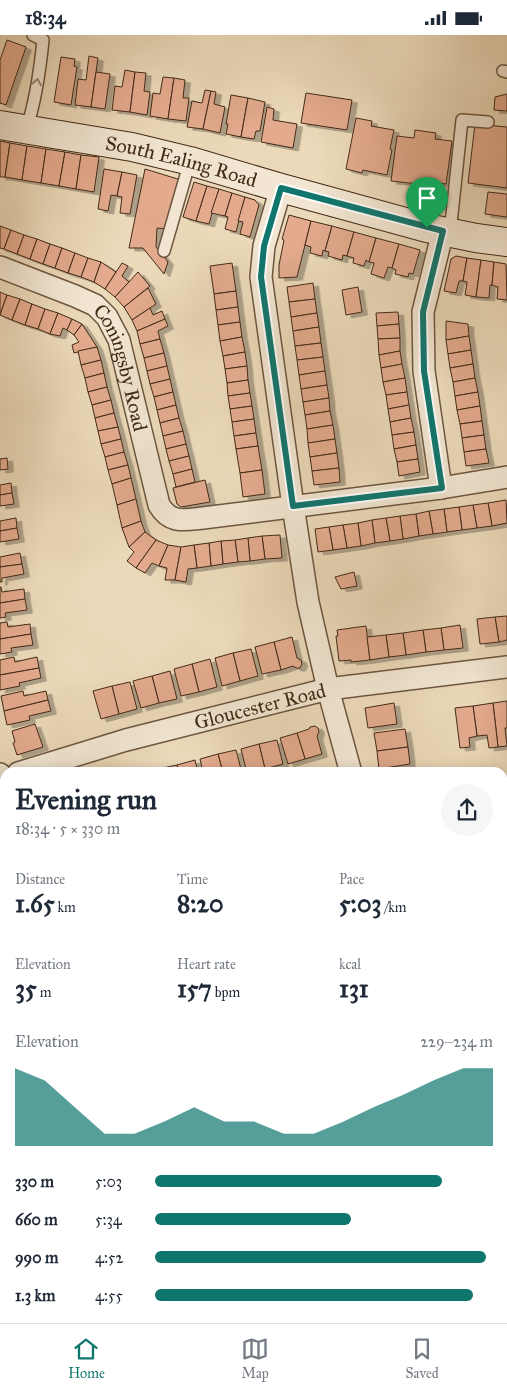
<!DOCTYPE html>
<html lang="en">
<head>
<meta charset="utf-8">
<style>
  body { margin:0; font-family:"IM FELL Great Primer",serif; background:#f6f6f7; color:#1f2937; height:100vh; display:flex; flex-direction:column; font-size:19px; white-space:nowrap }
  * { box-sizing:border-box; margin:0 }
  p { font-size:16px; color:#747a83 }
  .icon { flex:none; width:28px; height:28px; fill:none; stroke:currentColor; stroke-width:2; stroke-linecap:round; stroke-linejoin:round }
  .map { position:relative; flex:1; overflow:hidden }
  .side { position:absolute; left:0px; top:732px; width:508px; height:556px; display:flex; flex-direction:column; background:#fff; border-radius:15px 15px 0 0; box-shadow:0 2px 12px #0003 }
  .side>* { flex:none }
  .pin { position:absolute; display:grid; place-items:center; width:42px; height:42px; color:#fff; margin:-51px -21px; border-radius:50% 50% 50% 0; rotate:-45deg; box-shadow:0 0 5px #0007 }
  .pin .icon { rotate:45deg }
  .round { display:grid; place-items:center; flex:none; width:52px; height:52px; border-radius:26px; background:#f6f6f7 }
  .summary { display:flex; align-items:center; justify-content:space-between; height:85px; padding:0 15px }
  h1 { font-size:28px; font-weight:700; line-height:38px }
  .metrics { display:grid; grid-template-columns:repeat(3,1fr); gap:8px; height:85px; padding:5px 15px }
  .metrics div { display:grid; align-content:center }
  .metrics b { font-size:25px; font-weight:700 }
  .metrics small { font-size:14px; font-weight:400 }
  .metrics p { font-size:14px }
  .chart { height:140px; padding:10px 15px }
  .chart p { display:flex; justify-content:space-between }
  .chart svg { width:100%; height:90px; margin-top:5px; fill:#0f766e; opacity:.7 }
  ul { padding:0 15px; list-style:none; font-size:16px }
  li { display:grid; grid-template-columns:80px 60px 1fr; align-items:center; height:38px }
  li i { height:12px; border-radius:6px; background:#0f766e }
  .status { display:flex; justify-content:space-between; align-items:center; height:35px; padding:0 25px; background:#fff; direction:ltr }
  .status svg { height:14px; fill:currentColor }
  .tabs { display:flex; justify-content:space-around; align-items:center; height:70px; border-top:1px solid #e0e1e3; background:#fff; font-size:14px; color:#747a83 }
  .tabs a { display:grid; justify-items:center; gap:2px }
  .tabs .selected { color:#0f766e }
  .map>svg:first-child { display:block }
</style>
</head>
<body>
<div class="status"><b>18:34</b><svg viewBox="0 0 49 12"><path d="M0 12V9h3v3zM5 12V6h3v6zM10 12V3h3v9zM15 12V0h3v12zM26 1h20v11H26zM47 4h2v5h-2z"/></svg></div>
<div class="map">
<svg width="507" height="1288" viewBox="0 0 507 1288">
  <defs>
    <filter id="shadow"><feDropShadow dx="5.5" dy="3" stdDeviation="0" flood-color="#0004"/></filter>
  </defs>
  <rect width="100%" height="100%" fill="#ebd9b9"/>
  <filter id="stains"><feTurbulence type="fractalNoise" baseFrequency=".004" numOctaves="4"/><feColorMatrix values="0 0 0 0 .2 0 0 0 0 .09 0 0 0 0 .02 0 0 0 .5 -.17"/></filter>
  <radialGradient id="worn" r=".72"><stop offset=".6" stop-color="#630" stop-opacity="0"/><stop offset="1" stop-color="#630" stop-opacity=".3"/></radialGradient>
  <polygon fill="#c0bc8a" stroke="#817350" points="0,993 4,1001 5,1000 5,1284 360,1284 361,1288 0,1288"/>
  <g fill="#e3aa8d" stroke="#422a17" filter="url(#shadow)">
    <polygon points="7,5 26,12 6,70 0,68 0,25"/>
    <polygon points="89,21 98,23 91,72 75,70 78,44 86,45"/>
    <polygon points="61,22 75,24 74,31 77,32 71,70 54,67"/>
    <polygon points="125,35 135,37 130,77 112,75 115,51 122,52"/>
    <polygon points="96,37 110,39 105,74 91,72"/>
    <polygon points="135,37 146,38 144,56 150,57 147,80 130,77"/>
    <polygon points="163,42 174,43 168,84 150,81 153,58 160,59"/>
    <polygon points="174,43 185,45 183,63 189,63 186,86 168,84"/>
    <polygon points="205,55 211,56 203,94 187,92 192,66 202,68"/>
    <polygon points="211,56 216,57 214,69 225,72 220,98 203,94"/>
    <polygon points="306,58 352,65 347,95 301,88"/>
    <polygon points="507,59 507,76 494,75 495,62"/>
    <polygon points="231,60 248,63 241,102 226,99 228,89 226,89"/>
    <polygon points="248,63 265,67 260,96 256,96 254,104 241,102"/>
    <polygon points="267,72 274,74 273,85 297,89 293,113 261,107"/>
    <polygon points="356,83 372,86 371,91 394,95 390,114 392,115 387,140 363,135 362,138 346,134"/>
    <polygon points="475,89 507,92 507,153 468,148"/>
    <polygon points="415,95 436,98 435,104 452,106 446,149 429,147 428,150 391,146 397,101 414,103"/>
    <polygon points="0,106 10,108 5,142 0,142"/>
    <polygon points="10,108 27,111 22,145 5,142"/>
    <polygon points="27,111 46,114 41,148 22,145"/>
    <polygon points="46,114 65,117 59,151 41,148"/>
    <polygon points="65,117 81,120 76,154 59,151"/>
    <polygon points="81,120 99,122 94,157 76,154"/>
    <polygon points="104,134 122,137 117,161 111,160 108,176 98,174"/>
    <polygon points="145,134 181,145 168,194 157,193 156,212 168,227 164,239 143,213 129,213"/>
    <polygon points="122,137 137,140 130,179 120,178 122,162 117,161"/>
    <polygon points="194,147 207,151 196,186 183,182"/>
    <polygon points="207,151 219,154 209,189 196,186"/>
    <polygon points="219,154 232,158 225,181 211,178"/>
    <polygon points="488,157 507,159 507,182 485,179"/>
    <polygon points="232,158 245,162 236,197 225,194 228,182 225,181"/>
    <polygon points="245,162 255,165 259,170 250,202 240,199 243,187 238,186"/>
    <polygon points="289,180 311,186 297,242 279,243 279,230 284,205 282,204"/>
    <polygon points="311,186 332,191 325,216 323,215 322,221 310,218 311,212 305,210"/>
    <polygon points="0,191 11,195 4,214 0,213"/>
    <polygon points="332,191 354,197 347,221 343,220 342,225 328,221 329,217 325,216"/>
    <polygon points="11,195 24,200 17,219 4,214"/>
    <polygon points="354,197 376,203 369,227 366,225 364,231 353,228 354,223 347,221"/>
    <polygon points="24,200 37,204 30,224 17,219"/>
    <polygon points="376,203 399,209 392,233 388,232 384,243 371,239 374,228 369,227"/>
    <polygon points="37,204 50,209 43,229 30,224"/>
    <polygon points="50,209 62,213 55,233 43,229"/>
    <polygon points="399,209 420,215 413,239 409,238 408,242 395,239 396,235 392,233"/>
    <polygon points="62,213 75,218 68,238 55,233"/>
    <polygon points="75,218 88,223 81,242 68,238"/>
    <polygon points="456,221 467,223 463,246 459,246 456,258 444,256 451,224"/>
    <polygon points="88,223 101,227 94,247 81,242"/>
    <polygon points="467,223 481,225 476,262 465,260 467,247 463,246"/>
    <polygon points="481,225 494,227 492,250 490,250 489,263 476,262"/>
    <polygon points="101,227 116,237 105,254 94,247"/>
    <polygon points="494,227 506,229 507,265 497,264 498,252 492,250"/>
    <polygon points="122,228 128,231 122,241 129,247 115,262 105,254"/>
    <polygon points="232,228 236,256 214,259 210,231"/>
    <polygon points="138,237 150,251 124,272 115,262"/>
    <polygon points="313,248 315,264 289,267 287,252"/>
    <polygon points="358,252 362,277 346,280 342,255"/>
    <polygon points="148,253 156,269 132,285 124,272"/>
    <polygon points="236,256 238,272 216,275 214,259"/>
    <polygon points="0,257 7,260 0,280"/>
    <polygon points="7,260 20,264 12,285 0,280"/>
    <polygon points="20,264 32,269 25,290 12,285"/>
    <polygon points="315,264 317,278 291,282 289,267"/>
    <polygon points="32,269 45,274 38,294 25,290"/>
    <polygon points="238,272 240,287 218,290 216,275"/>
    <polygon points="150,273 153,280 162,276 165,284 137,296 132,285"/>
    <polygon points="45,274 58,278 50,299 38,294"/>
    <polygon points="398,277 399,289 377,291 376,278"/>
    <polygon points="58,278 72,284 67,295 63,293 60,301 50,299"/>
    <polygon points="317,278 319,292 293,296 291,282"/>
    <polygon points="72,284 82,289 74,300 67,295"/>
    <polygon points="165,284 168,291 158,296 160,304 140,309 137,296"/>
    <polygon points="446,286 468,289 469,301 446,305"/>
    <polygon points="240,287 242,302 220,306 218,290"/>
    <polygon points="82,289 97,312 74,318 72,310 79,307 74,300"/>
    <polygon points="399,289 400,303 378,304 377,291"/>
    <polygon points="319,292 321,308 295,311 293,296"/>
    <polygon points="469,301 471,315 448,319 446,305"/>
    <polygon points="242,302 245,317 223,321 220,306"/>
    <polygon points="400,303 400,316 379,320 378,304"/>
    <polygon points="160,304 164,318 144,323 140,309"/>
    <polygon points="321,308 323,322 297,325 295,311"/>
    <polygon points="97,312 101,325 81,330 78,316"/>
    <polygon points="471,315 473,329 450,333 448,319"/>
    <polygon points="400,316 402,329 381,333 379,320"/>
    <polygon points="245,317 247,331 225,334 223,321"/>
    <polygon points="164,318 167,331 147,336 144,323"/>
    <polygon points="323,322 325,336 299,340 297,325"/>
    <polygon points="101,325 104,338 85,343 81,330"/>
    <polygon points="402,329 405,343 383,347 381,333"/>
    <polygon points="473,329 475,343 453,347 450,333"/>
    <polygon points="167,331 170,344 150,349 147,336"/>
    <polygon points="247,331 248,345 227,348 225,334"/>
    <polygon points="325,336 327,350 301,354 299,340"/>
    <polygon points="104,338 107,352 88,357 85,343"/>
    <polygon points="405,343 407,357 386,360 383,347"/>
    <polygon points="475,343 478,357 455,361 453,347"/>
    <polygon points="170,344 173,357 154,362 150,349"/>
    <polygon points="248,345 250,358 228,361 227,348"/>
    <polygon points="327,350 329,363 303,367 301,354"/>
    <polygon points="107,352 111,365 92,370 88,357"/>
    <polygon points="173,357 176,370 157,375 154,362"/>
    <polygon points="407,357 409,370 388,374 386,360"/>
    <polygon points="478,357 480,371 457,375 455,361"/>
    <polygon points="250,358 252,371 230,374 228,361"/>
    <polygon points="329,363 330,376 305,380 303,367"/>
    <polygon points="111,365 114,378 95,383 92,370"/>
    <polygon points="176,370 179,383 160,388 157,375"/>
    <polygon points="409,370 411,383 390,387 388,374"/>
    <polygon points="252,371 254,384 232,387 230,374"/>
    <polygon points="480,371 482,386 460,389 457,375"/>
    <polygon points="330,376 333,390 307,394 305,380"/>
    <polygon points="114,378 118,392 98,396 95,383"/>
    <polygon points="179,383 183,396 163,401 160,388"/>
    <polygon points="411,383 414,397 392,400 390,387"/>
    <polygon points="254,384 256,398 234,401 232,387"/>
    <polygon points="482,386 484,400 462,403 460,389"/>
    <polygon points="333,390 335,404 308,408 307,394"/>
    <polygon points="118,392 121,404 101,409 98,396"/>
    <polygon points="183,396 186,409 166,414 163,401"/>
    <polygon points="414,397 416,410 394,414 392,400"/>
    <polygon points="256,398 258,411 236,414 234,401"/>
    <polygon points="484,400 486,414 464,417 462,403"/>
    <polygon points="121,404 124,417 105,422 101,409"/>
    <polygon points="335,404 337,418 310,422 308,408"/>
    <polygon points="186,409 189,421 169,426 166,414"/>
    <polygon points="416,410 418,424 397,427 394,414"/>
    <polygon points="258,411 262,435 240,438 236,414"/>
    <polygon points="486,414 489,428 466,431 464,417"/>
    <polygon points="124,417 128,430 108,435 105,422"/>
    <polygon points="337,418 339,433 312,436 310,422"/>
    <polygon points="189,421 192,434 173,439 169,426"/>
    <polygon points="7,423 8,434 0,435 0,424"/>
    <polygon points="418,424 420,437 399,441 397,427"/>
    <polygon points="128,430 131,443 112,449 108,435"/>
    <polygon points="339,433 340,447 314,450 312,436"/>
    <polygon points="192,434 195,447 176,452 173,439"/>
    <polygon points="262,435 265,459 243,462 240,438"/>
    <polygon points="131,443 136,464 117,470 112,449"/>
    <polygon points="205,445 210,467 181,472 177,469 173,453"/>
    <polygon points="11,448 12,458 0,460 0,450"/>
    <polygon points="12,458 14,469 0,471 0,460"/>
    <polygon points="136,464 141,486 122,493 117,470"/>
    <polygon points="506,465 507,488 492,491 488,468"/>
    <polygon points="488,468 492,491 477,493 473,470"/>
    <polygon points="473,470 477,493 462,495 459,472"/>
    <polygon points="459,472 462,495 447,497 444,474"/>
    <polygon points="444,474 447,497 433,499 429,476"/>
    <polygon points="429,476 433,499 419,501 416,479"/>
    <polygon points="416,479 419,501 403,504 400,481"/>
    <polygon points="400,481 403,504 390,506 386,483"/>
    <polygon points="16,483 17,493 0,496 0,486"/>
    <polygon points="386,483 390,506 375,508 372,485"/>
    <polygon points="372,485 375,508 361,511 358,488"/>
    <polygon points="141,486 145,497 129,512 122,493"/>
    <polygon points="358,488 361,511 347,513 343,490"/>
    <polygon points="343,490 347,513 333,515 329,492"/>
    <polygon points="329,492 333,515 318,517 315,494"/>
    <polygon points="17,493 19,504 0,507 0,496"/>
    <polygon points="145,497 156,505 136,533 127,526 134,517 129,512"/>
    <polygon points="280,500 282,523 265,524 262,501"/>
    <polygon points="262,501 265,524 250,526 248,503"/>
    <polygon points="248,503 250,526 238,527 235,505"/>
    <polygon points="156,505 168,510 159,531 152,528 145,538 136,533"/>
    <polygon points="235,505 238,527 223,529 221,506"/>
    <polygon points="221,506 223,529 211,531 209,508"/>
    <polygon points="209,508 211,531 197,533 194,510"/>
    <polygon points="168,510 181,512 175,545 165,545 167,533 159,531"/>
    <polygon points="194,510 197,533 188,534 186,547 175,545 181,512"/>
    <polygon points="20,518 22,529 0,532 0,522"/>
    <polygon points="22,529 24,539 2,543 2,547 0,547 0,532"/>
    <polygon points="354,537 357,551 341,554 335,542"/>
    <polygon points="0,552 1,552 2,557 24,554 25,564 0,568"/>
    <polygon points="25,564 27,575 5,578 6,582 0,583 0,568"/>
    <polygon points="507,581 507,605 499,607 495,582"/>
    <polygon points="495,582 499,607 480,609 477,584"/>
    <polygon points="7,587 8,592 30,589 31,599 0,604 0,588"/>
    <polygon points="460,590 463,613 444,615 441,593"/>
    <polygon points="366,591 370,625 351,627 351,625 339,626 336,601 338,601 337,595"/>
    <polygon points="441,593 444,615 426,617 423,595"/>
    <polygon points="423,595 426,617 406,620 403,598"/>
    <polygon points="403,598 406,620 389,622 386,600"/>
    <polygon points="31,599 33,610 11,613 12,617 0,619 0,604"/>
    <polygon points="386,600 389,622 370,625 367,602"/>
    <polygon points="292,602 297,623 301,625 302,629 300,633 296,633 293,631 281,635 274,607"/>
    <polygon points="274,607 281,635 262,639 255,612"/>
    <polygon points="251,614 258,641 240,646 233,618"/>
    <polygon points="233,618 240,646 222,651 215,623"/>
    <polygon points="14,622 15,627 37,622 39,633 0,640 0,625"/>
    <polygon points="210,624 217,652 199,657 192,629"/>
    <polygon points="192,629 199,657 181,661 174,634"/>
    <polygon points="39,633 41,643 19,648 20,651 0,655 0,640"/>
    <polygon points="170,636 177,664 159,668 152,641"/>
    <polygon points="152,641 159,668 141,673 133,646"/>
    <polygon points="130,647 137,674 119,679 112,651"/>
    <polygon points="112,651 119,679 101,684 93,656"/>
    <polygon points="23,656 24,661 46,656 48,665 4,676 1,661"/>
    <polygon points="48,665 51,676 29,681 30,685 7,690 4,676"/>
    <polygon points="507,666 507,693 505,693 507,711 498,712 493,668"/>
    <polygon points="394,668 397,689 368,693 365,673"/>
    <polygon points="493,668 498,712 489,713 487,700 477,701 473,671"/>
    <polygon points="473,671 477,701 469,703 470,712 460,713 455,673"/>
    <polygon points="35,689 43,712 17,720 13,708 15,707 12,696"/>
    <polygon points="315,691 318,693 319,697 317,701 322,719 305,724 297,698 309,694 310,692"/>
    <polygon points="405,694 408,712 377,716 374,698"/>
    <polygon points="297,698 305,724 288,729 280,703"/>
    <polygon points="277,705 283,729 265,734 259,709"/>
    <polygon points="259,709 265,734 247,738 241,714"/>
    <polygon points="408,712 410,729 379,734 377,716"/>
    <polygon points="236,715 242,738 223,738 218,719"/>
    <polygon points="218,719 223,738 203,738 200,724"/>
    <polygon points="195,725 198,738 179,738 177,730"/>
    <polygon points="177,730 179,738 159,738 158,734"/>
    <polygon points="507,796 507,826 502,826 502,797"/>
    <polygon points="2,830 5,836 5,845 0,847 0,831"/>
    <polygon points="5,850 5,866 0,868 0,852"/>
    <polygon points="5,866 5,883 0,885 0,868"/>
    <rect x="502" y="1028" width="5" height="26"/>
    <polygon points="507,1110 507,1135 503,1136 502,1111"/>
    <polygon points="430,1284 450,1284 451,1288 417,1288 430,1286"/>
  </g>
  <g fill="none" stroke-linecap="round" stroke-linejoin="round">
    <g stroke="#6c5640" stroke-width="14">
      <g id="service">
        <polyline points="503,36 507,37"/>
        <path d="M26 95C36 66 40 35 43 5L33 0"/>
        <polyline points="450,198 462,85 488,87"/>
        <polyline points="164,216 190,126"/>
      </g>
    </g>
    <g stroke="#6c5640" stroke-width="24">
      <g id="minor">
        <polyline points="281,153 264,211 261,242 293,471 308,567 328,654 351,738"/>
        <path id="s1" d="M0 232 75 261 95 270 107 282 119 305 159 470C170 489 185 485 203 483L441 453 507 442"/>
        <polyline points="441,453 424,336 423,277 443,196"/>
        <path id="s2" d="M18 738 126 705 328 654 507 632"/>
        <polyline points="0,739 5,752"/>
        <polyline points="502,852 507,851"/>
        <polyline points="502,1082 507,1082"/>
        <polyline points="481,1284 482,1288"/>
      </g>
    </g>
    <g stroke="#422a17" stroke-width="30">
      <g id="secondary">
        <path id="s3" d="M0 90 132 112 190 126 281 153 427 193 476 203 507 207"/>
      </g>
    </g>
    <g stroke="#422a17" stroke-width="3" stroke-dasharray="4 2.5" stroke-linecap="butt">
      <polyline points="0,1012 5,1012"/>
      <polyline points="351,1284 352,1288"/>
    </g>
    <use href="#service" stroke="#f2e6d2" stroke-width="11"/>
    <use href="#minor" stroke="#f2e6d2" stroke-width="21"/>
    <use href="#secondary" stroke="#f2e6d2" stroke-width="28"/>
  </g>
  <defs><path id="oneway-chevron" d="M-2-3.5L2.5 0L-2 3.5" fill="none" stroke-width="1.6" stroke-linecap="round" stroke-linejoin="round" transform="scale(1.25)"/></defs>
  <use stroke="#9a8874" href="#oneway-chevron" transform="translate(37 47) rotate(-80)"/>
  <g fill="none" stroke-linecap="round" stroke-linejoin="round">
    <g stroke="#fff" stroke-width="10">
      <polygon id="route" points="281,153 443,196 423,277 424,336 442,453 293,471 261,242 264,211"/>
    </g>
    <use href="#route" stroke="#0f766e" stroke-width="6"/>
  </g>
  <g text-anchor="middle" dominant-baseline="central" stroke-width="4" stroke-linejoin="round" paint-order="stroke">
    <g font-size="20" fill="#422a17" stroke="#f2e6d2">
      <text stroke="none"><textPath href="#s3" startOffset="185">South Ealing Road</textPath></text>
      <text stroke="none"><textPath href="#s1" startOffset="172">Coningsby Road</textPath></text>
      <text stroke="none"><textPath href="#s2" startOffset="251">Gloucester Road</textPath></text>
    </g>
  </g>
  <rect width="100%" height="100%" filter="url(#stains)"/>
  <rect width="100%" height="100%" fill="url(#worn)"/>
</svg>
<div class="pin" style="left:427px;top:193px;background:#1e9e55"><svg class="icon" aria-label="arrive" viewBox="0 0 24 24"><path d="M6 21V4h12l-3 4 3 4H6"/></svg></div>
<section class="side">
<div class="summary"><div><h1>Evening run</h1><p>18:34 · 5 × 330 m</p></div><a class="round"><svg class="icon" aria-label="share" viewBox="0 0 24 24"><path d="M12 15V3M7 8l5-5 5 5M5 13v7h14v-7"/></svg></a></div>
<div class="metrics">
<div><p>Distance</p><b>1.65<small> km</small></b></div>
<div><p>Time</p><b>8:20</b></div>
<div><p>Pace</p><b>5:03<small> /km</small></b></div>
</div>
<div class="metrics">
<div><p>Elevation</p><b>35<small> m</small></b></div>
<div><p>Heart rate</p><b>157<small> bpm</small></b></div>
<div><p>kcal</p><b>131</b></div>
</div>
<div class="chart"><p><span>Elevation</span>229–234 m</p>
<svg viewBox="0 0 160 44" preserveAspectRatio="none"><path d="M0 44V6L10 12L20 25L30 38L40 38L50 32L60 25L70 32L80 32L90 38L100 38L110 32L120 25L130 19L140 12L150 6L160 6V44z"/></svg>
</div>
<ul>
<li><b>330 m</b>5:03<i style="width:85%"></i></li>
<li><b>660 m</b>5:34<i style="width:58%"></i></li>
<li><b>990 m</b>4:52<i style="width:98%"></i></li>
<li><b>1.3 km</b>4:55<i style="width:94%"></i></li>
</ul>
</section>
</div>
<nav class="tabs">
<a class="selected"><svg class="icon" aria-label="home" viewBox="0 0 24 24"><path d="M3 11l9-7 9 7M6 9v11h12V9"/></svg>Home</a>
<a><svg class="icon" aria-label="map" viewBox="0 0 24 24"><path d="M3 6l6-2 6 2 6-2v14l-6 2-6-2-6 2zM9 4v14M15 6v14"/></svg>Map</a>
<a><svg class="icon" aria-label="saved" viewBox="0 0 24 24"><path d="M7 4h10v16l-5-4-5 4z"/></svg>Saved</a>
</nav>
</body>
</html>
